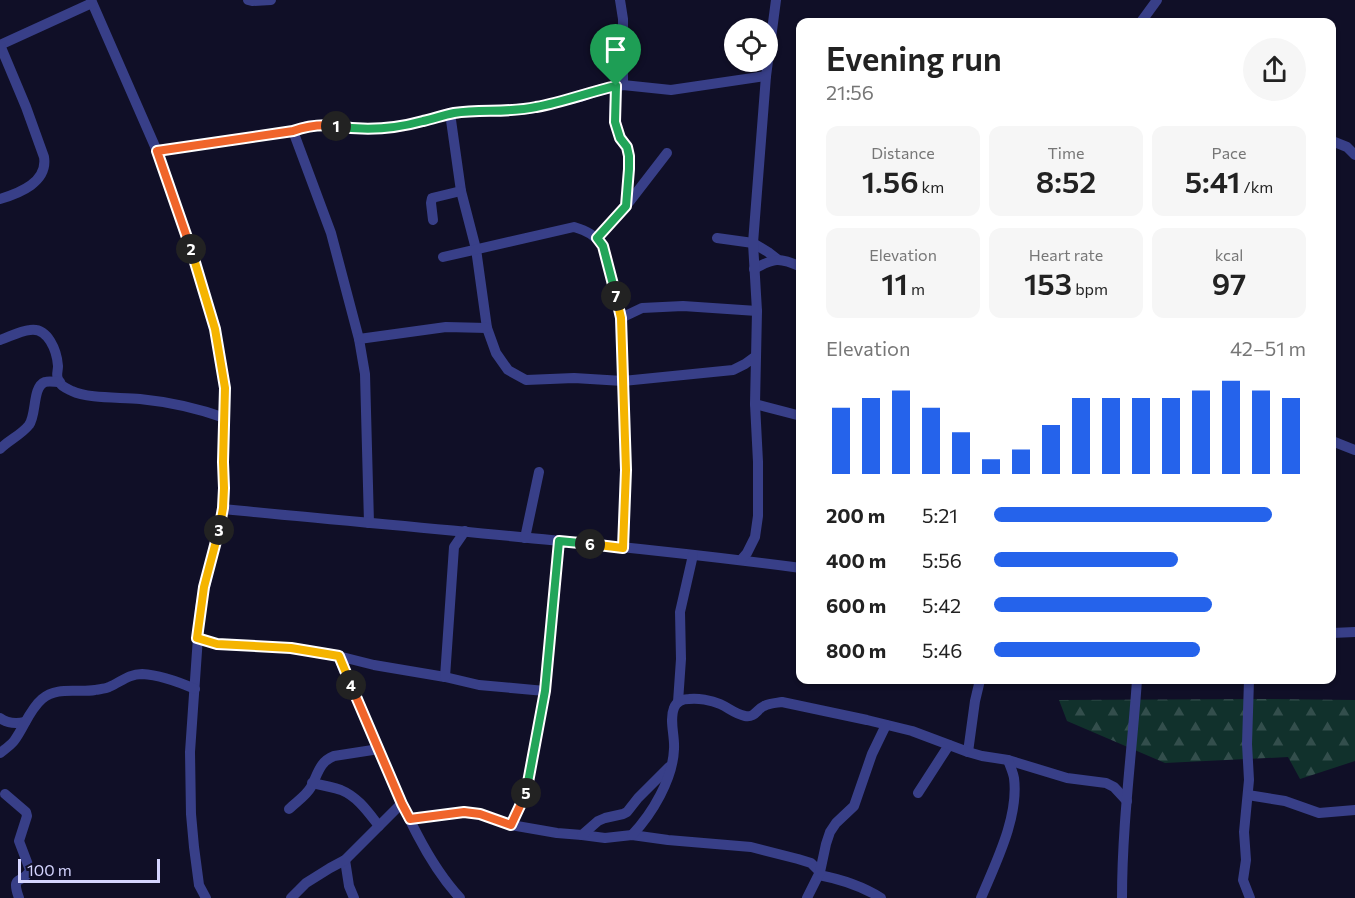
<!DOCTYPE html>
<html lang="en">
<head>
<meta charset="utf-8">
<style>
  body { margin:0; font-family:Commissioner,sans-serif; background:#f6f6f6; color:#222; height:100vh; display:flex; flex-direction:column; font-size:22px; white-space:nowrap }
  * { box-sizing:border-box; margin:0 }
  p { font-size:20px; color:#767676 }
  .icon { flex:none; width:33px; height:33px; fill:none; stroke:currentColor; stroke-width:2; stroke-linecap:round; stroke-linejoin:round }
  .map { position:relative; flex:1; overflow:hidden }
  .drawer { position:absolute; left:796px; top:18px; width:540px; height:666px; display:flex; flex-direction:column; background:#fff; border-radius:12px; box-shadow:0 2px 4px #0004 }
  .drawer>* { flex:none }
  .tools { position:absolute; left:724px; top:18px; display:grid; gap:12px }
  .tools a { display:grid; place-items:center; width:54px; height:54px; border-radius:50%; background:#fff; box-shadow:0 2px 4px #0004; font-size:30px }
  .scale { position:absolute; left:18px; bottom:15px; width:142px; box-sizing:border-box; padding-left:6px; border:3px solid #d5d5ff; border-top:0; font-size:16px; line-height:21px; white-space:nowrap; color:#d5d5ff; -webkit-text-stroke:4px #100f27; paint-order:stroke }
  .pin { position:absolute; display:grid; place-items:center; width:51px; height:51px; color:#fff; margin:-62px -26px; border-radius:50% 50% 50% 0; rotate:-45deg; box-shadow:0 0 6px #0007 }
  .pin .icon { rotate:45deg }
  .km { position:absolute; width:30px; height:30px; margin:-15px; border-radius:50%; background:#222; color:#fff; font-size:16px; line-height:30px; text-align:center }
  .round { display:grid; place-items:center; flex:none; width:63px; height:63px; border-radius:32px; background:#f6f6f6 }
  .headline { display:flex; align-items:center; justify-content:space-between; height:102px; padding:0 30px }
  h1 { font-size:33px; font-weight:600; line-height:45px }
  .metrics { display:grid; grid-template-columns:repeat(3,1fr); gap:9px; height:102px; padding:6px 30px }
  .metrics div { display:grid; align-content:center; border-radius:12px; background:#f6f6f6; text-align:center }
  .metrics b { font-size:30px; font-weight:600 }
  .metrics small { font-size:16px; font-weight:400 }
  .metrics p { font-size:16px }
  .chart { height:168px; padding:12px 30px }
  .chart p { display:flex; justify-content:space-between }
  .chart svg { width:100%; height:108px; margin-top:6px; stroke:#2563eb; stroke-width:6 }
  ul { padding:0 30px; list-style:none; font-size:20px }
  li { display:grid; grid-template-columns:96px 72px 1fr; align-items:center; height:45px }
  li i { height:15px; border-radius:8px; background:#2563eb }
  .map>svg:first-child { display:block }
</style>
</head>
<body>
<div class="map">
<svg width="1355" height="898" viewBox="0 0 1355 898">
  <defs>
    <pattern id="forest-firs" width="22" height="20" patternUnits="userSpaceOnUse" patternTransform="scale(1.5)"><rect width="22" height="20" fill="#11312c"/><path d="M5 1l3.5 6h-7zM16 11l3.5 6h-7z" fill="#334e4c"/></pattern>
  </defs>
  <rect width="100%" height="100%" fill="#100f27"/>
  <polygon fill="url(#forest-firs)" points="1262,699 1355,700 1355,761 1300,779 1288,757 1165,763 1067,721 1059,700"/>
  <g fill="none" stroke-linecap="round" stroke-linejoin="round">
    <g stroke="#383f88" stroke-width="10">
      <polyline points="91,0 157,151 189,244 215,329 225,388 223,442 224,488 223,509 200,608 190,752 191,814 194,847 199,885 206,898"/>
      <polyline points="248,0 252,1 271,0"/>
      <polyline points="620,0 623,19 623,85"/>
      <polyline points="1141,22 1157,0"/>
      <polyline points="0,45 92,3"/>
      <path d="M616 86C615 100 613 116 617 129 620 138 627 144 629 154 631 171 626 189 626 206"/>
      <polyline points="450,113 461,191 476,249 487,328 496,353 508,370 526,380 574,378 623,381 733,370 745,364 756,356"/>
      <polyline points="293,131 331,233 359,339 365,374 369,523"/>
      <polyline points="1332,141 1347,147 1355,155"/>
      <polyline points="157,151 293,131 307,126 329,125 351,129 381,129 421,122 450,113 472,111 506,110 535,108 580,97 601,90 623,85 671,90 766,76"/>
      <path d="M0 199C20 193 48 182 44 157L26 107 0 45"/>
      <polyline points="433,220 431,203 432,198 461,191"/>
      <polyline points="597,238 630,201 667,153"/>
      <polyline points="717,238 753,243 768,252 777,259"/>
      <path d="M443 257 574 227C587 231 595 235 603 246L621 318"/>
      <path d="M754 269C774 258 779 257 801 267"/>
      <polyline points="359,339 446,327 487,328"/>
      <path d="M0 340C9 337 20 331 30 330 48 327 57 351 58 366 58 371 56 375 58 379 60 386 66 388 72 391 88 399 121 397 140 399 170 402 197 408 225 418"/>
      <polyline points="755,404 801,416"/>
      <polyline points="1332,441 1355,450"/>
      <path d="M0 449C9 440 21 435 29 425 37 414 32 387 45 382 49 381 55 382 60 382"/>
      <path d="M223 509C416 528 609 543 801 568"/>
      <polyline points="525,538 539,472"/>
      <polyline points="623,548 626,469 621,318 642,308 683,306 757,311"/>
      <polyline points="741,560 747,553 755,537 758,516 758,462 755,404 757,311 753,243 766,76 776,0"/>
      <polyline points="1332,633 1355,632"/>
      <path d="M197 638 217 644 291 648 338 656C351 686 364 715 377 745 399 796 422 857 460 898"/>
      <polyline points="338,656 374,665 445,677 479,685 545,691"/>
      <polyline points="445,677 454,547 465,531"/>
      <polyline points="1249,680 1247,744 1249,780 1244,832 1246,860 1243,880 1250,898"/>
      <polyline points="678,702 681,659 680,612 693,555"/>
      <path d="M0 718C8 724 16 724 25 722"/>
      <polyline points="968,752 975,701 980,680"/>
      <path d="M0 753C5 749 10 746 14 741 24 728 29 710 42 699 57 686 77 693 95 690 99 689 105 689 109 687 121 682 128 674 142 674 160 675 179 682 195 689"/>
      <path d="M312 783C322 785 332 787 341 790 358 797 368 812 379 826"/>
      <polyline points="918,793 949,745"/>
      <path d="M5 794 26 812 27 816 19 841 30 870C23 885 10 873 19 898"/>
      <polyline points="1248,795 1285,801 1319,813 1355,810"/>
      <path d="M289 809C296 802 306 796 311 787 318 774 319 762 334 756L379 749"/>
      <polyline points="410,819 464,812 480,814 511,825 557,833 582,835 605,838 632,835 668,840 751,847 798,859 811,863 820,872"/>
      <polyline points="511,825 525,795 545,691 559,541"/>
      <polyline points="582,835 598,821 605,818 623,814 627,812 638,798 669,767"/>
      <path d="M632 835C652 814 673 779 674 749 675 736 669 720 674 708 676 702 682 699 689 699 698 698 711 700 720 704 729 708 735 714 745 716 755 718 757 709 764 706 770 703 776 703 782 702L867 720 912 731 968 752 982 756 1008 760 1067 778 1106 783 1114 787 1127 801"/>
      <polyline points="345,860 349,886 354,898"/>
      <path d="M819 875C840 879 862 886 881 898"/>
      <polyline points="291,898 306,883 330,868 345,860 401,804"/>
      <polyline points="807,898 820,872 826,844 830,832 836,823 854,806 872,754 886,725"/>
      <path d="M981 898C996 862 1019 817 1014 778 1013 772 1010 766 1008 760"/>
      <path d="M1122 898C1122 825 1132 752 1137 680"/>
    </g>
  </g>
  <g fill="none" stroke-linecap="round" stroke-linejoin="round">
    <g stroke="#fff" stroke-width="12">
      <path id="split-1" d="M336 126C365 131 394 129 423 121 433 119 443 115 454 113 481 109 509 113 536 107 564 102 589 92 616 86"/>
    </g>
    <g stroke="#fff" stroke-width="12">
      <path id="split-2" d="M191 249 157 151 293 131C307 126 321 124 336 126"/>
    </g>
    <g stroke="#fff" stroke-width="12">
      <polyline id="split-3" points="191,249 215,329 225,388 223,462 224,488 223,508 219,530"/>
    </g>
    <g stroke="#fff" stroke-width="12">
      <polyline id="split-4" points="219,530 204,587 197,638 217,644 291,648 339,656 351,685"/>
    </g>
    <g stroke="#fff" stroke-width="12">
      <polyline id="split-5" points="351,685 402,804 410,819 464,812 480,814 511,825 526,793"/>
    </g>
    <g stroke="#fff" stroke-width="12">
      <polyline id="split-6" points="526,793 545,691 559,541 590,544"/>
    </g>
    <g stroke="#fff" stroke-width="12">
      <polyline id="split-7" points="590,544 623,548 626,470 621,318 616,296"/>
    </g>
    <g stroke="#fff" stroke-width="12">
      <polyline id="split-8" points="616,296 603,246 597,238 626,206 629,169 629,156 627,147 620,138 615,122 616,86"/>
    </g>
    <use href="#split-1" stroke="#22a559" stroke-width="8"/>
    <use href="#split-2" stroke="#f0652b" stroke-width="8"/>
    <use href="#split-3" stroke="#f5b400" stroke-width="8"/>
    <use href="#split-4" stroke="#f5b400" stroke-width="8"/>
    <use href="#split-5" stroke="#f0652b" stroke-width="8"/>
    <use href="#split-6" stroke="#22a559" stroke-width="8"/>
    <use href="#split-7" stroke="#f5b400" stroke-width="8"/>
    <use href="#split-8" stroke="#22a559" stroke-width="8"/>
  </g>
</svg>
<div class="tools">
<a><svg class="icon" aria-label="locate" viewBox="0 0 24 24"><circle cx="12" cy="12" r="6"/><path d="M12 2v4M12 18v4M2 12h4M18 12h4"/></svg></a>
</div>
<div class="scale">100 m</div>
<div class="pin" style="left:616px;top:86px;background:#1e9e55"><svg class="icon" aria-label="arrive" viewBox="0 0 24 24"><path d="M6 21V4h12l-3 4 3 4H6"/></svg></div>
<b class="km" style="left:336px;top:126px">1</b>
<b class="km" style="left:191px;top:249px">2</b>
<b class="km" style="left:219px;top:530px">3</b>
<b class="km" style="left:351px;top:685px">4</b>
<b class="km" style="left:526px;top:793px">5</b>
<b class="km" style="left:590px;top:544px">6</b>
<b class="km" style="left:616px;top:296px">7</b>
<section class="drawer">
<div class="headline"><div><h1>Evening run</h1><p>21:56</p></div><a class="round"><svg class="icon" aria-label="share" viewBox="0 0 24 24"><path d="M12 15V3M7 8l5-5 5 5M5 13v7h14v-7"/></svg></a></div>
<div class="metrics">
<div><p>Distance</p><b>1.56<small> km</small></b></div>
<div><p>Time</p><b>8:52</b></div>
<div><p>Pace</p><b>5:41<small> /km</small></b></div>
</div>
<div class="metrics">
<div><p>Elevation</p><b>11<small> m</small></b></div>
<div><p>Heart rate</p><b>153<small> bpm</small></b></div>
<div><p>kcal</p><b>97</b></div>
</div>
<div class="chart"><p><span>Elevation</span>42–51 m</p>
<svg viewBox="0 0 160 44" preserveAspectRatio="none"><path d="M5 44V17M15 44V13M25 44V10M35 44V17M45 44V27M55 44V38M65 44V34M75 44V24M85 44V13M95 44V13M105 44V13M115 44V13M125 44V10M135 44V6M145 44V10M155 44V13"/></svg>
</div>
<ul>
<li><b>200 m</b>5:21<i style="width:89%"></i></li>
<li><b>400 m</b>5:56<i style="width:59%"></i></li>
<li><b>600 m</b>5:42<i style="width:70%"></i></li>
<li><b>800 m</b>5:46<i style="width:66%"></i></li>
</ul>
</section>
</div>
</body>
</html>
